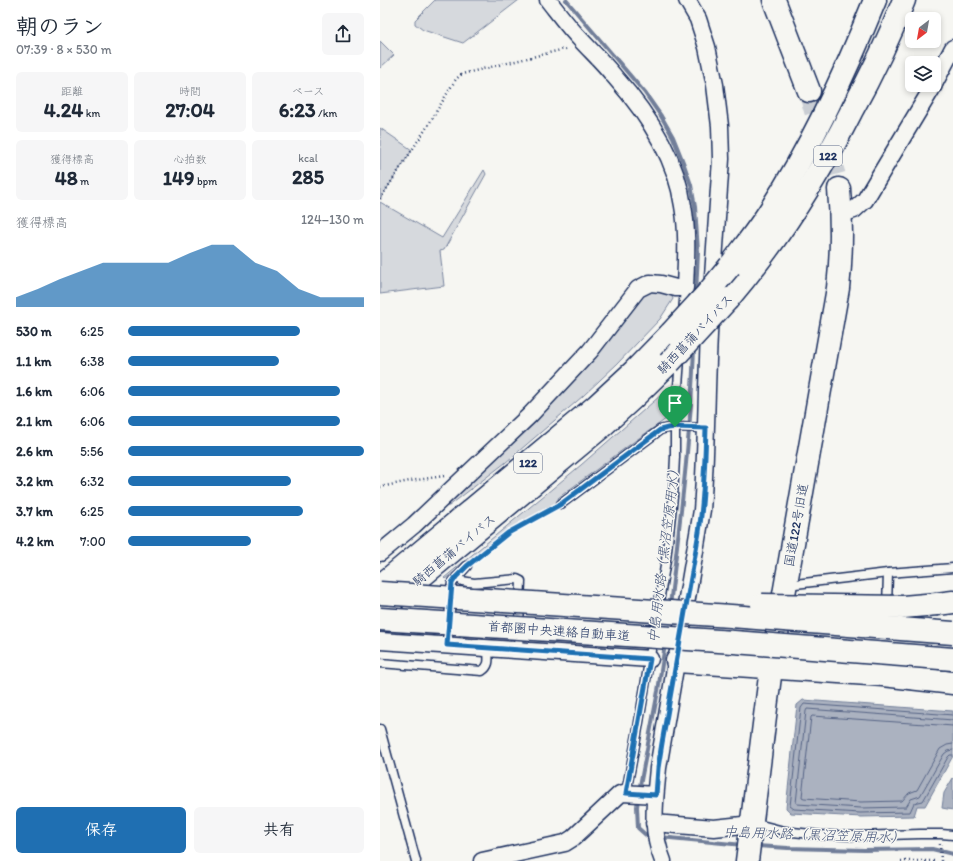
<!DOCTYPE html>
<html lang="ja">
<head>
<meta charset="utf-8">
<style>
  body { margin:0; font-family:Itim,"Klee One",sans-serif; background:#f6f6f7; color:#1f2937; height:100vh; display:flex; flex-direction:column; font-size:15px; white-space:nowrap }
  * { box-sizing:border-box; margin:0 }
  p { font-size:13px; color:#747a83 }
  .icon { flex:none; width:22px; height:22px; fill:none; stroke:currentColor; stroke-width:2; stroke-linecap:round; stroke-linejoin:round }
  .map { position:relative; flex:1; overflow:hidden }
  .side { display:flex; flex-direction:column; background:#fff; width:380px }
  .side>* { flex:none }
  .needle { width:26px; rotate:211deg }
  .fabs { position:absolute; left:525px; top:12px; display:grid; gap:8px }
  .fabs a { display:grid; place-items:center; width:36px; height:36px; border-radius:6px; background:#fff; box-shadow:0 2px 6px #0003; font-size:20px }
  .pin { position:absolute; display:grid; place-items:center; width:34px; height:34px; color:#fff; margin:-41px -17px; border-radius:50% 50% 50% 0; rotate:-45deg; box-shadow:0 0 4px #0007 }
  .pin .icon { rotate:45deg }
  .round { display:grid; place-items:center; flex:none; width:42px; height:42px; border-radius:6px; background:#f6f6f7 }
  .head { display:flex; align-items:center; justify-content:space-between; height:68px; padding:0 16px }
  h1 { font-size:22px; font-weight:700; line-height:30px }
  .figures { display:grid; grid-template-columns:repeat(3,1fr); gap:6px; height:68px; padding:4px 16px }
  .figures div { display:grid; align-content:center; border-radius:6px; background:#f6f6f7; text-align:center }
  .figures b { font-size:20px; font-weight:700 }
  .figures small { font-size:11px; font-weight:400 }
  .figures p { font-size:11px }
  .chart { height:112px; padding:8px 16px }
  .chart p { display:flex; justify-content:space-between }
  .chart svg { width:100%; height:72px; margin-top:4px; fill:#1f6fb2; opacity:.7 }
  .button { display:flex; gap:8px; margin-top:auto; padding:8px 16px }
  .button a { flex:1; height:46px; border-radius:6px; background:#1f6fb2; color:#fff; font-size:16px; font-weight:700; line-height:46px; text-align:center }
  .button a+a { background:#f6f6f7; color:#1f2937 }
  ul { padding:0 16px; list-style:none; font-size:13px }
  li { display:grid; grid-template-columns:64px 48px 1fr; align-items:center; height:30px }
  li i { height:10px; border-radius:5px; background:#1f6fb2 }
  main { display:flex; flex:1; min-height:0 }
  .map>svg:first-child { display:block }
</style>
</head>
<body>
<main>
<section class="side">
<div class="head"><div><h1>朝のラン</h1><p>07:39 · 8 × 530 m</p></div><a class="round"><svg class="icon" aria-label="share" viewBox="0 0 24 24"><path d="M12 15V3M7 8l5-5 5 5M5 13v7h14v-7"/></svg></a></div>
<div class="figures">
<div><p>距離</p><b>4.24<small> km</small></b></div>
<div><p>時間</p><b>27:04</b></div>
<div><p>ペース</p><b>6:23<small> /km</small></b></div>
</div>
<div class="figures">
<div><p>獲得標高</p><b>48<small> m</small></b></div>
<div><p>心拍数</p><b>149<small> bpm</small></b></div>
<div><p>kcal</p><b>285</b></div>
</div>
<div class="chart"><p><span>獲得標高</span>124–130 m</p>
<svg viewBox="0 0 160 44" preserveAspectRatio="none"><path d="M0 44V38L10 33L20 27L30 22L40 17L50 17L60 17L70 17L80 11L90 6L100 6L110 17L120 22L130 33L140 38L150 38L160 38V44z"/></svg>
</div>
<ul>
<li><b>530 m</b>6:25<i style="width:73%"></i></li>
<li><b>1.1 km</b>6:38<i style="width:64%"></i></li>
<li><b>1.6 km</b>6:06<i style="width:90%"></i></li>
<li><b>2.1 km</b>6:06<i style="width:90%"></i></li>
<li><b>2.6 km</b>5:56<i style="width:100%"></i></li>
<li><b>3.2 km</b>6:32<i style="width:69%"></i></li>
<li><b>3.7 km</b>6:25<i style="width:74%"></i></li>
<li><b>4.2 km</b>7:00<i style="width:52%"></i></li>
</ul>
<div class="button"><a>保存</a><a>共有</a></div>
</section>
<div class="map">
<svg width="573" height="861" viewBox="0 0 573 861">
  <rect width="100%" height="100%" fill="#f6f6f2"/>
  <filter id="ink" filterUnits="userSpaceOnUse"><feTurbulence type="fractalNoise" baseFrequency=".025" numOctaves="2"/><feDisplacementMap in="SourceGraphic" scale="8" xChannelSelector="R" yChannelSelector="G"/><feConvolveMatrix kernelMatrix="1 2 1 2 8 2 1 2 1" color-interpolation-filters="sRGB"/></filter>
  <g filter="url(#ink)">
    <g fill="#d6d9dd" stroke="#78849e">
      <polygon points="55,0 139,0 83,43 43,30 35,24 35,20"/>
      <polygon points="0,41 14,55 0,68"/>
      <polygon points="0,128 32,150 0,199"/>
      <polygon points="104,170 106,174 64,250 60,251 64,286 0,294 0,202 62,238"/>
      <polygon points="273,290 291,294 293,299 280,319 237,364 203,396 125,463 69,506 66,506 68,503 261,295"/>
      <polygon points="281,395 288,416 286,419 252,443 178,498 181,504 128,533 87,566 85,564 65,579 64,578 201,465"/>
    </g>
    <g fill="#abb2c0" stroke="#717e99">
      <polygon points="423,700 573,711 573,756 545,806 537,806 534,816 481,817 411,813 406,808 417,705"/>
      <polygon points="573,778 573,810 562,808 564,793"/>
    </g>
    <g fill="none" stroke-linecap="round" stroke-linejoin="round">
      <g stroke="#556385" stroke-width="1">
        <polyline points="573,715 424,704 421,708 410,806 414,809 480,813 530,812 534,803 543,801 568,757 570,755 573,755"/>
        <polyline points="573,720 427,709 426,711 416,803 417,804 481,808 526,807 531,799 540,796 564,754 568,751 573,750"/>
        <polyline points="573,726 432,716 431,717 422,797 424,798 481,802 522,801 529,793 537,790 560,749 567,745 573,744"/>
      </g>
      <g stroke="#717e99" stroke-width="4">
        <polyline points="186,0 265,93 281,116 293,137 303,162 311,185 315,207 318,252 316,293"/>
        <path d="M290 606C300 520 311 434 314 348"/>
        <polyline points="259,791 278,691 285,644"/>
        <polyline points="258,798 257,807 258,828 267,836 272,836"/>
        <polyline points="280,837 363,845"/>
        <polyline points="376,846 408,848 484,850 552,849 573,854"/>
      </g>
      <polyline stroke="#caced4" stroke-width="22" stroke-dasharray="22 11" stroke-linecap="butt" points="429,91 459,189"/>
      <g stroke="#1b2f5e" stroke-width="11">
        <g id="lane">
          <polyline points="303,313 305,288"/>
          <path d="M181 504 280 430C294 425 311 428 326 428"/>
          <polyline points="77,577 82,581 94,583 137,579 141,581 138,650"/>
          <polyline points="407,585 508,573 573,568"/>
          <polyline points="507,607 508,573"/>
          <polyline points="67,645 72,583 87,566"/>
          <path d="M0 663 102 671C111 665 108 658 108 648"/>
          <polyline points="0,729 36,861"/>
          <polyline points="246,793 257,734 286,560 293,497 295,457 295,427 300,359"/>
          <polyline points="373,824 381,825 404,831 440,835 476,836 540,834 561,834 573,835"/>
        </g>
      </g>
      <g stroke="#1b2f5e" stroke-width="19">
        <g id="street">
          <polyline points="307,0 318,19 327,47 335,85 340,126 341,159 332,291"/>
          <polyline points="554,84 573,48"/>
          <polyline points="461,214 474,210 485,200 554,85"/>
          <path d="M0 553 34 525 150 415 210 351 258 289 270 283 281 284 296 288H305C306 261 308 233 303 206 296 156 267 113 234 76 224 63 212 52 201 40 189 28 179 14 168 0"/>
          <polyline points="0,641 270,659"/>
          <polyline points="274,823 334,828 372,824"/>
          <polyline points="102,861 185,843 193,838 240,794 243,793 275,795"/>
          <path d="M283 861C270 829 275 801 278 768L322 510C327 446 326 381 330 316"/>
        </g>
      </g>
      <g stroke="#1b2f5e" stroke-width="25">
        <g id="secondary">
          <polyline points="394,0 429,91"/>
          <polyline points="297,661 503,675 573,683"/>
          <path d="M367 861 391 668 458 288C462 253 462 224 459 189"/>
        </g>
      </g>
      <g stroke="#1b2f5e" stroke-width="25">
        <g id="highway">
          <path d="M350 266C363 248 377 231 389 212 431 147 466 72 495 0"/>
          <path d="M348 299C397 242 437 179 471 112 491 76 509 39 524 0"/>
          <polyline points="0,586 216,406 254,371 291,333"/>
          <polyline points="557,604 573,602"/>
          <polyline points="0,611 219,429 252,399 289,363"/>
        </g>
      </g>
      <g stroke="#1b2f5e" stroke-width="2.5" stroke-dasharray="1 3" stroke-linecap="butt">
        <polyline points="0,199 49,124 71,87 76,79 82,74 189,48"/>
        <polyline points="0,487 30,481 64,476"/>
        <polyline points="95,560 128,533 172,509"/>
        <polyline points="560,844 561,861"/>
        <polyline points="521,861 556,861"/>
      </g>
      <use href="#lane" stroke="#f6f6f2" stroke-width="8"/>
      <use href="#street" stroke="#f6f6f2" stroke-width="16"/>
      <use href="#secondary" stroke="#f6f6f2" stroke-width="22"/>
      <use href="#highway" stroke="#f6f6f2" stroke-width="22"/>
      <g stroke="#1b2f5e" stroke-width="25" stroke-linecap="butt">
        <g id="highway-bridge">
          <polyline points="291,333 325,296 350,266"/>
          <polyline points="289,363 348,299"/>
          <polyline points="0,593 351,616 573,633"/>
          <polyline points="382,605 523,607 557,604"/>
          <polyline points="0,619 354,642 573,659"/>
        </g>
      </g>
      <use href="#highway-bridge" stroke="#f6f6f2" stroke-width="22"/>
    </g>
  </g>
  <g fill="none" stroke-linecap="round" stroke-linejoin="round" filter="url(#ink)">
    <g stroke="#fff" stroke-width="8">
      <path id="route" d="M295 427 326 428C325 463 324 497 319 532L282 743 278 768 276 795 246 793 270 659 67 645 72 583 76 577 87 566 128 533 181 504 280 430 288 428Z"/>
    </g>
    <use href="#route" stroke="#1f6fb2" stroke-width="5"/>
  </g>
  <g text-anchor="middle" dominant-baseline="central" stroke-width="3" stroke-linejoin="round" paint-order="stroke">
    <g fill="#f6f6f2" stroke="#5d6b8a" stroke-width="1">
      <rect x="434" y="146" width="28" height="20" rx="3"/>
      <rect x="134" y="453" width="28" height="20" rx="3"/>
    </g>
    <g font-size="12" font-weight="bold" fill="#1b2f5e">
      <text x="448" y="156">122</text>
      <text x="148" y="463">122</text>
    </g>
    <g font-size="13" fill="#1b2f5e" stroke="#f6f6f2">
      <text transform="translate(315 334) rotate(-47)">騎西菖蒲バイパス</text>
      <text transform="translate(416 525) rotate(-80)">国道122号旧道</text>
      <text transform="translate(74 550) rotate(-40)">騎西菖蒲バイパス</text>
      <text transform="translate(179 631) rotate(4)">首都圏中央連絡自動車道</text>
    </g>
    <g font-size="14" font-style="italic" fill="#46567b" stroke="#f6f6f2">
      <text transform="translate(284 553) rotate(-83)">中島用水路（黒沼笠原用水）</text>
      <text transform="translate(434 835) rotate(2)">中島用水路（黒沼笠原用水）</text>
    </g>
  </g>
</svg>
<div class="fabs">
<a><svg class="needle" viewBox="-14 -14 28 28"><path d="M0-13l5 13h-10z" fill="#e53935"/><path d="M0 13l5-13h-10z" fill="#747a83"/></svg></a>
<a><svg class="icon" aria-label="layers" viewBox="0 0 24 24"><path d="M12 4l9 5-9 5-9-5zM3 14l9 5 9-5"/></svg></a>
</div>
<div class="pin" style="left:295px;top:427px;background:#1e9e55"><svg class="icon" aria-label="arrive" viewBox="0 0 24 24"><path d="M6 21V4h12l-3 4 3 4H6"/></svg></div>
</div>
</main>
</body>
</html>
